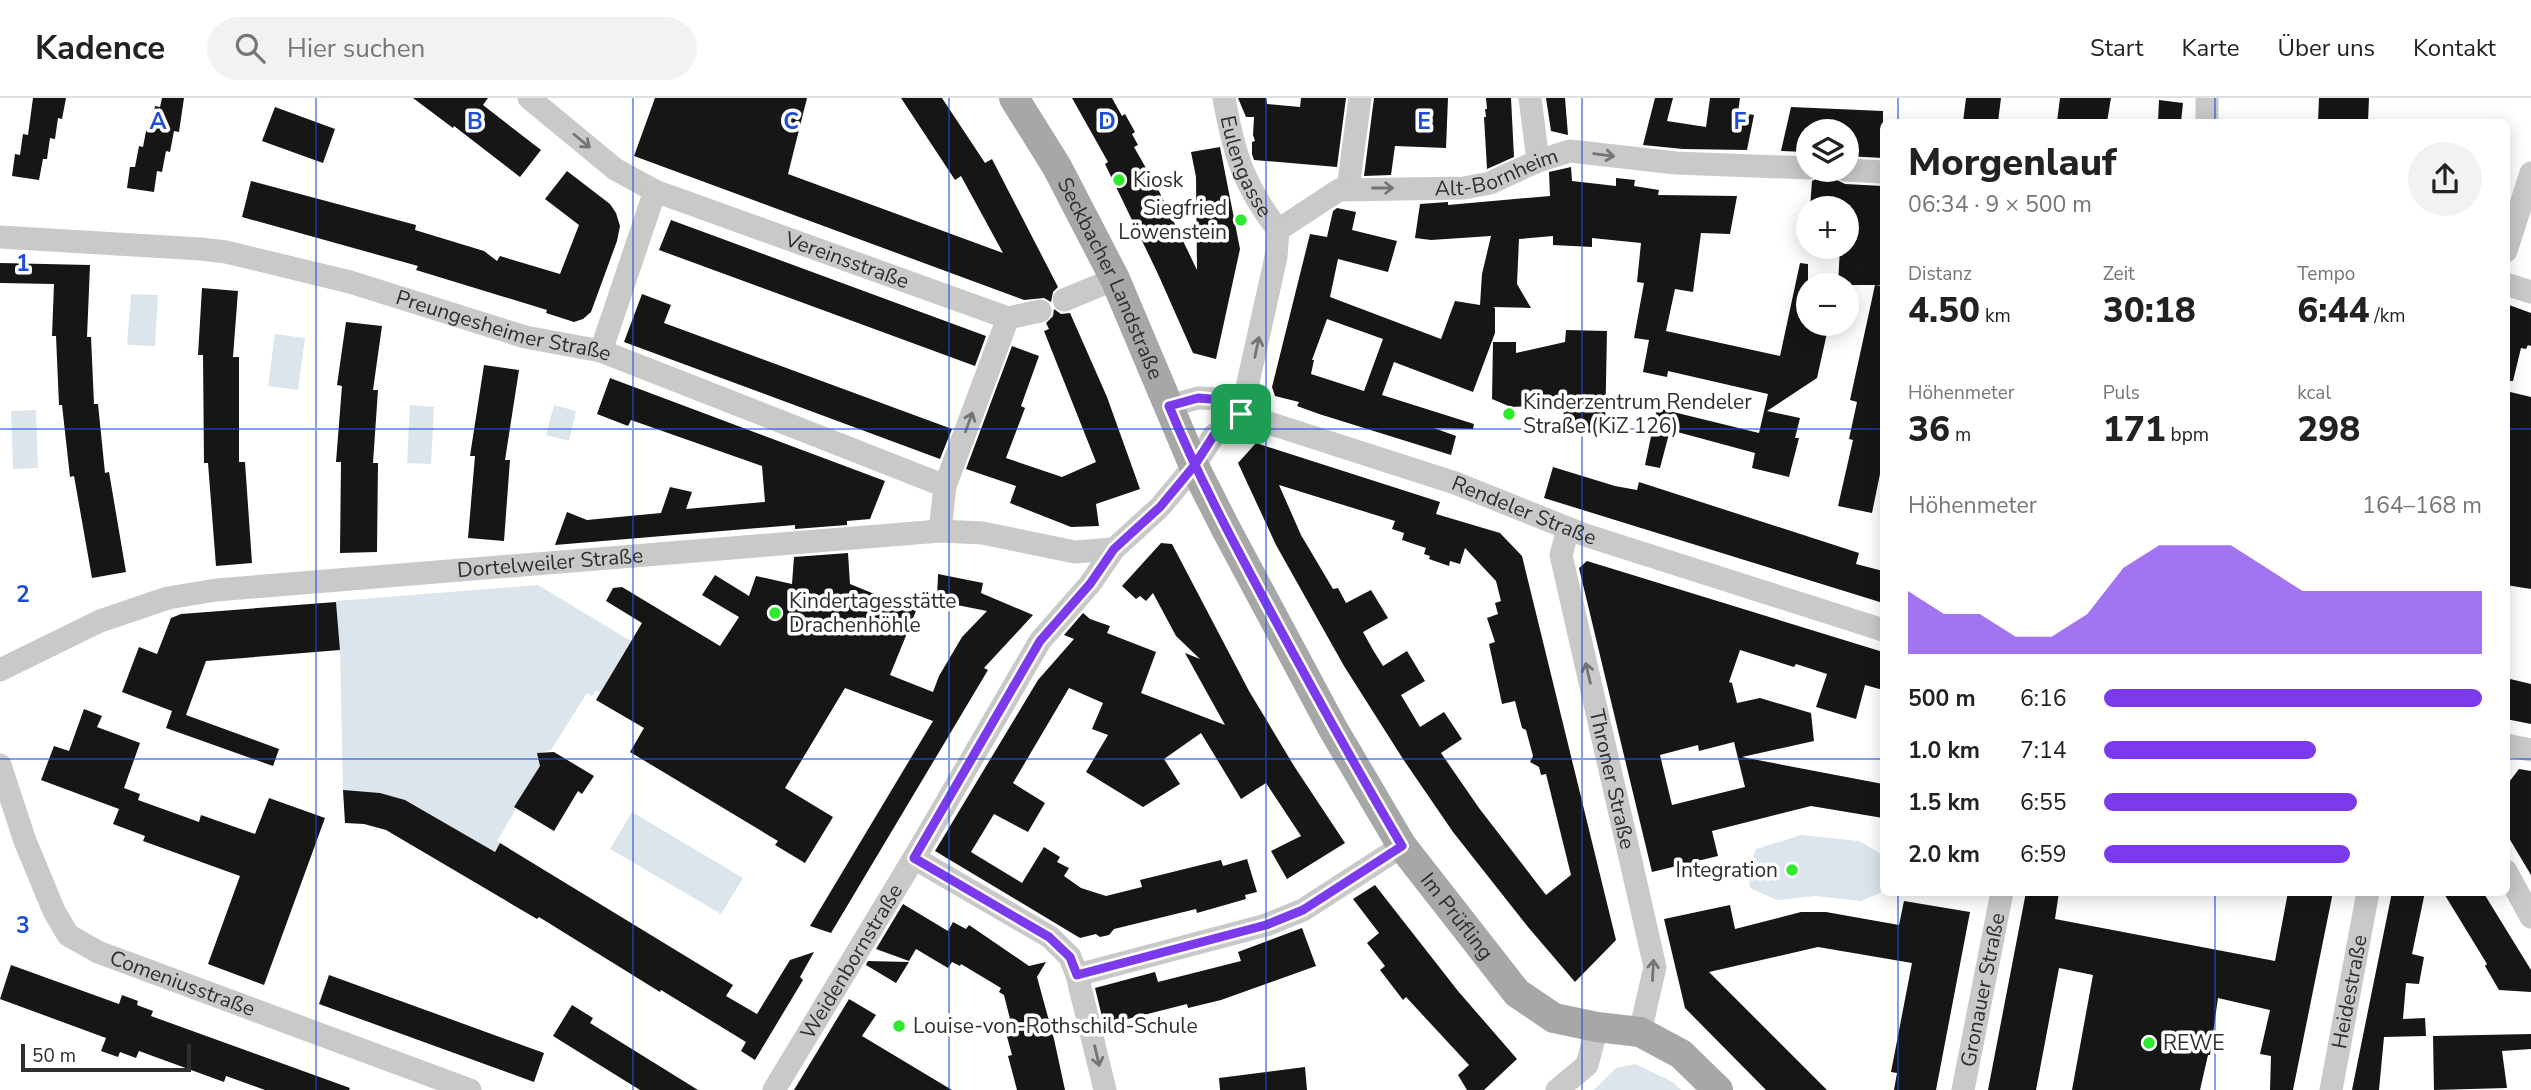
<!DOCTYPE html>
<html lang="de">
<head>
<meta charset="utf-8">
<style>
  body { margin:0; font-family:"Nunito Sans",sans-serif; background:#f2f2f2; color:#222; height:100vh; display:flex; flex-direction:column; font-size:26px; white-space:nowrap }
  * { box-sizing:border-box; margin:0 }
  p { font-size:23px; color:#767676 }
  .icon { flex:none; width:38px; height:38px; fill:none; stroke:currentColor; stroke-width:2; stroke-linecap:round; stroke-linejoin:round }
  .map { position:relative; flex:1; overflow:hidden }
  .drawer { position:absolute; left:1880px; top:21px; width:630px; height:777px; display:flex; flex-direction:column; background:#fff; border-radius:10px; box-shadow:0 4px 18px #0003 }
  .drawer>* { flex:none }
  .controls { position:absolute; left:1796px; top:21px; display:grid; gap:14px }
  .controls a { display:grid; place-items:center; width:63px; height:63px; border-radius:50%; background:#fff; box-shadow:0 4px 18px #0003; font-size:35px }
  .scale { position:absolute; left:21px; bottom:18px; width:170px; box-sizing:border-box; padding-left:7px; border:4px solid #2f2f2f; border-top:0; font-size:19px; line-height:24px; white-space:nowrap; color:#2f2f2f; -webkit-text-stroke:5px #fff; paint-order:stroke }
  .pin { position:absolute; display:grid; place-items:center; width:60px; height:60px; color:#fff; margin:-30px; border-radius:14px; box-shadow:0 4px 10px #0006 }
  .round { display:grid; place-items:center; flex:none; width:74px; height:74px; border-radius:37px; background:#f2f2f2 }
  .head { display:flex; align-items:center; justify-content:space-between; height:119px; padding:0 28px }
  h1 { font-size:38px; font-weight:800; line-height:52px }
  .figures { display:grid; grid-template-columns:repeat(3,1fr); gap:10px; height:119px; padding:7px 28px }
  .figures div { display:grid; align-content:center }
  .figures b { font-size:35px; font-weight:800 }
  .figures small { font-size:19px; font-weight:400 }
  .figures p { font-size:19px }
  .chart { height:196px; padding:14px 28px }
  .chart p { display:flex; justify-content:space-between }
  .chart svg { width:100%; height:126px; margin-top:7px; fill:#7c3aed; opacity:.7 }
  ul { padding:0 28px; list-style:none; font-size:23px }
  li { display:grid; grid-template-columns:112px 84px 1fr; align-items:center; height:52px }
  li i { height:18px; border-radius:9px; background:#7c3aed }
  header { display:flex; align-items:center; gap:42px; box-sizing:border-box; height:98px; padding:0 35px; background:#fff; border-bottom:2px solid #e0e0e0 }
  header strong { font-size:33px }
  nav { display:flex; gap:38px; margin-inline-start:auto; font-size:24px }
  .search { width:490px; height:63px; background:#f2f2f2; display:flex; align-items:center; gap:18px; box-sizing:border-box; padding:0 24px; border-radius:38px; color:#767676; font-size:26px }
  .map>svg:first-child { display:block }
</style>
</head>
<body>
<header>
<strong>Kadence</strong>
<div class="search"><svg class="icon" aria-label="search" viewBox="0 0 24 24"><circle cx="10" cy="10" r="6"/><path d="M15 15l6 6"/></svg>Hier suchen</div>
<nav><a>Start</a><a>Karte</a><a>Über uns</a><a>Kontakt</a></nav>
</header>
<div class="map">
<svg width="2531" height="992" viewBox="0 0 2531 992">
  <rect width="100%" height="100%" fill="#fff"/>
  <g fill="#dce4ec">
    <polygon points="131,196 158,197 155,248 127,247"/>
    <polygon points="275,236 305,240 298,292 268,288"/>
    <polygon points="410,307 434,309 431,366 407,365"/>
    <polygon points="554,307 576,313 569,343 546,337"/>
    <polygon points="36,312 38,370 13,371 11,313"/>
    <polygon points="538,487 631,543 600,595 596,592 592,598 587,595 551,652 541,655 538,660 541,671 514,709 516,711 497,743 500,745 494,754 405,702 380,695 343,693 340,552 336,503"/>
    <polygon points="632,714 743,780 721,816 610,751"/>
    <polygon points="1801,737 1859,743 1883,757 1883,789 1880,795 1861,803 1815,798 1777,802 1750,790 1748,773 1756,751"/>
    <polygon points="1635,966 1673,984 1681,992 1594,992 1616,970"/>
  </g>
  <g fill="#161616" fill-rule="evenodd">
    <polygon points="33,0 66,0 62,21 58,20 55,41 50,40 47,61 43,61 39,82 12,78 15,56 20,57 23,36 28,37"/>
    <polygon points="162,0 184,0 179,34 174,33 170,54 166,53 162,74 157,73 154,94 127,90 130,69 135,69 139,48 143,49 147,28 152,29 155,8 160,9"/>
    <polygon points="413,0 488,0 483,7 541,52 520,79 454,28 453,30"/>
    <polygon points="655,0 807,0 788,76 1003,155 961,78 955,82 901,0 942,0 985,65 992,61 1058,189 1053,194 1051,204 1044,200 1024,202 634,58"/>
    <polygon points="1072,0 1112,0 1122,18 1125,16 1135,34 1132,36 1138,47 1134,49 1159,93 1197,172 1196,79 1191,54 1220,49 1240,151 1216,261 1193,255 1158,176 1105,66 1108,64"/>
    <polygon points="1238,0 1266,0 1267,6 1300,9 1301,0 1346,0 1337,69 1254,62 1252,56 1252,44 1255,43 1253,37 1254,19 1246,19"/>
    <polygon points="1374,0 1448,0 1446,50 1395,48 1391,77 1364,78"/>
    <polygon points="1486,0 1511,0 1514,59 1487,71 1484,19 1486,19 1485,11 1487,11"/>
    <polygon points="1546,0 1565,0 1568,37 1551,33"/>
    <polygon points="1655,0 1673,0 1667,23 1706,29 1710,0 1740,0 1738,14 1754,17 1747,52 1683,51 1643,47"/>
    <polygon points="1966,0 2001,0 1998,24 1963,24"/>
    <polygon points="2060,0 2111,0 2107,24 2057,24"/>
    <polygon points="2319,0 2369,0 2368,24 2318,24"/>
    <polygon points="2159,2 2183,5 2181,24 2158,24"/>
    <polygon points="275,9 335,31 323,65 262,43"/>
    <polygon points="1791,9 1883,13 1883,60 1846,58 1846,33 1808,33 1808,54 1781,53"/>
    <path d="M1571 69 1572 83 1616 88V80L1635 82 1634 88 1659 92 1658 97 1737 98 1730 136 1701 135 1693 194 1675 191 1666 233 1780 258 1800 165 1808 166V226H1829L1817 280 1767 313 1800 320 1795 340H1799L1789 379 1752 370 1755 355 1670 332 1660 370 1645 367 1657 310 1759 335 1768 296 1668 273 1667 279 1643 274 1649 242 1634 240 1644 185 1637 184 1641 145 1592 140V149L1553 147V138L1519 141 1517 186 1531 210 1493 209 1495 210V235L1473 294 1394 264 1382 297 1474 326 1473 331 1434 330 1456 338 1451 357 1319 316 1297 308 1299 304 1275 298 1272 289 1310 136 1327 139 1333 113 1337 110 1356 114 1352 132 1397 143 1388 174 1338 161 1330 199 1441 241 1455 203 1480 207 1482 176 1491 138 1431 142 1415 140 1420 106 1448 104V107L1550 98 1549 74ZM1327 221 1383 241 1364 293 1311 276 1314 262H1312Z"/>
    <polygon points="567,73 610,106 616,115 620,128 617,143 591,214 583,221 574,224 546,215 547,212 416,172 418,168 242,119 251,83 416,127 415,132 484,153 497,163 500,158 560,176 579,127 545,101"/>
    <polygon points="1816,81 1837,82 1845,86 1883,88 1883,187 1838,187 1840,149 1846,149 1846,110 1810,110 1812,83"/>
    <polygon points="671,122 986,238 975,268 659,152"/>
    <polygon points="0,165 90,167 87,239 91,239 94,306 98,306 105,375 109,374 126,474 92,480 74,378 70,379 62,307 59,307 56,238 52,238 54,186 0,185"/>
    <polygon points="1875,187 1883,188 1883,371 1881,371 1872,415 1838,408 1853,342 1849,341 1857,304 1850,302"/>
    <polygon points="202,190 238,193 233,259 239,259 239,364 245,364 252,465 216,468 208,365 204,365 203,257 198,257"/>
    <polygon points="642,196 671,207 664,225 952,331 940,361 624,244"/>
    <polygon points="2509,207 2531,215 2531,248 2528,247 2526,251 2521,250 2513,283 2506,283 2506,220"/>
    <polygon points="1054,211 1061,216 1070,215 1107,299 1140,391 1096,406 1099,428 1071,429 1010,405 1016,388 966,371 1012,248 1039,258 1021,308 1025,310 1006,360 1062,379 1096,364 1044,233 1049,231 1046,225 1053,218"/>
    <polygon points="346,224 382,228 373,292 378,292 373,365 378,365 377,454 340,455 341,364 336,364 342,288 337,287"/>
    <polygon points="1566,232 1607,233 1605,335 1563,334 1564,306 1511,309 1492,301 1493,244 1516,244 1516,255 1565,244"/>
    <polygon points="484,267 519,272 505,362 510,362 504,443 468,440 475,358 470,358"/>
    <polygon points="610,280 885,383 870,421 847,423 847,427 795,431 795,427 555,447 567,414 587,422 661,415 670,389 692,394 686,411 765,404 762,368 631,322 628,328 597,316"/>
    <polygon points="2506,293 2531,299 2531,491 2506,487"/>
    <path d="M1256 345 1440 404 1436 416 1500 435 1522 458 1616 842 1575 884 1528 829 1453 734 1403 661 1344 568 1276 447 1238 365ZM1279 387 1395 423 1392 431 1404 435 1402 442 1426 450 1424 456 1430 458 1429 461 1449 468 1450 463 1460 466 1465 450 1496 483 1501 503 1495 505 1498 516 1487 520 1495 544 1489 546 1502 606 1515 603 1522 630 1526 632 1533 658 1530 664 1539 669 1541 677 1546 676 1571 777 1546 797 1479 710 1441 655 1462 641 1444 614 1420 629 1401 597 1425 583 1407 553 1383 568 1373 552 1363 534 1388 520 1371 492 1346 505 1338 490 1333 491 1301 437Z"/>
    <polygon points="1553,369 1615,388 1637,392 1639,384 1859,455 1856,466 1883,473 1883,505 1544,400"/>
    <polygon points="1161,445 1172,446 1249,593 1294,668 1345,745 1287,781 1271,753 1301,738 1266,685 1241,701 1201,635 1164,661 1180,686 1143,709 1086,674 1108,637 1092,631 1103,605 1069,590 1013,685 1045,705 1028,734 994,716 971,754 1022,785 1044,749 1060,759 1057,764 1069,770 1064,778 1081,790 1106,798 1142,789 1140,782 1221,762 1223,768 1247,761 1257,794 1245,797 1246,801 1197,815 1196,811 1114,831 1109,837 1100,839 1096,836 1080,840 935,753 1038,582 1074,541 1064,537 1083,515 1090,521 1110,528 1107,535 1156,554 1141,595 1225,627 1185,555 1200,561 1176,538 1153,495 1146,503 1140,498 1136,501 1122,488"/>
    <polygon points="848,455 850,486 916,513 890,577 933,594 939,578 962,539 987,513 937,503 938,476 983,485 981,495 1033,517 984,570 988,572 831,835 810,828 933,623 845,590 785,690 833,719 805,765 775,747 778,743 630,654 644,630 596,602 642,525 606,503 613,490 622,489 720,548 739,519 702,497 715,477 749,498 756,478 792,486 794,459"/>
    <path d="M1587 463 1883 554V592L1865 587 1856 621 1816 609 1827 576 1796 566 1794 569 1740 552 1729 584 1732 585 1737 605 1760 600 1811 615 1814 643 1742 659 1883 686V720L1811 708 1712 733 1718 758 1652 774 1579 470ZM1734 644 1745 689 1672 707 1660 657 1698 647 1699 653Z"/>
    <polygon points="336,504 340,552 206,563 186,617 279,651 273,668 166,630 172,613 122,594 139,549 157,556 171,520 181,516"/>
    <polygon points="2506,580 2531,586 2531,626 2506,621"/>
    <polygon points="84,611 102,618 97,629 140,645 124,690 140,696 138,702 199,724 201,717 255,736 269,700 325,720 264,887 208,866 240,778 143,743 145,738 113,726 119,711 41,682 54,648 69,653"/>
    <polygon points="554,654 594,678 582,696 578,693 554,733 514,709 540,668 537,655"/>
    <polygon points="2519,671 2531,673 2531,777 2506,735 2506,688"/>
    <polygon points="343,692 380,695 405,702 495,754 500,745 733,887 726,898 757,916 790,862 814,854 800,879 803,882 755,962 741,953 746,944 661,892 660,894 539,819 537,821 386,732 364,726 345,725"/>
    <polygon points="1375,787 1458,893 1517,961 1484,992 1467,992 1458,977 1469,967 1406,899 1403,902 1380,872 1385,868 1367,845 1379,835 1353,801"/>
    <polygon points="2026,794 2059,794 2055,821 2275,863 2288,794 2333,794 2293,992 2270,992 2271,958 2260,956 2270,912 2218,900 2210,957 2208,957 2200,992 2072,992 2093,877 2059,870 2036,992 1988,992"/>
    <polygon points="2392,794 2425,794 2412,856 2424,859 2419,886 2406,885 2403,921 2425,920 2426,938 2384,939 2379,992 2352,992"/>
    <polygon points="2443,794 2483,794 2531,872 2531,894 2499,892 2485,868 2487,866"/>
    <polygon points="1904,803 1970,814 1936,992 1894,992 1897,975 1891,974 1912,865 1818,849 1709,874 1827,992 1766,992 1685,910 1664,821 1730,807 1735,831 1801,814 1826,814 1899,827"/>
    <polygon points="903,806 948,833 953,824 966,831 969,827 1029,868 1046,864 1037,879 1054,941 1065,992 1017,992 1008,958 1012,957 1006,935 1013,933 1004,897 999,894 1001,890 961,866 960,868 952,864 948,870 916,851 909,863 876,851"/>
    <polygon points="1302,830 1316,868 1221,902 1188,910 1187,906 1104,927 1095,890 1155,874 1158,884 1241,863 1238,854"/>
    <polygon points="868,863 909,864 896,885 866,867"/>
    <polygon points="11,867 119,906 122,897 138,903 137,907 153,913 151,918 350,990 349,992 265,992 226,978 224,984 139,953 136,960 120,954 118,959 101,953 106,940 0,901"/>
    <polygon points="329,877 544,955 534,984 319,906"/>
    <polygon points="849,901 876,917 862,938 952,992 794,992"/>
    <polygon points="572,907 593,920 590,925 698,992 640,992 553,938"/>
    <polygon points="2531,936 2531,951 2502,953 2507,990 2434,992 2433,938"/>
    <polygon points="1305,969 1307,992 1220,992 1219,980"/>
  </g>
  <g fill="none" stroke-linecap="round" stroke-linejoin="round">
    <g stroke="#c9c9c9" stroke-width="23">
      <polyline points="529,0 615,71 655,93"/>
      <path id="s1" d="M1224 0C1234 56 1243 86 1278 132"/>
      <polyline points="1530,0 1538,63"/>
      <polyline points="2207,0 2207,24"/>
      <polyline points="1846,72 1883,74"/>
      <polyline points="1348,91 1360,0"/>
      <path id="s2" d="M1278 132 1339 92 1464 90 1490 85 1538 63 1570 53 1676 65 1808 70"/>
      <path id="s3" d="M0 139 201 151 226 154 350 184 525 239 601 253 945 388 940 433"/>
      <polyline points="2506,153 2531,75"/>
      <polyline points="2506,186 2531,194"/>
      <polyline points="1064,202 1115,181"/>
      <path id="s4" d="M601 253 655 93 1008 220 1040 213"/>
      <path id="s5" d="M1169 308 1198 300 1224 301 1241 316 1455 385 1585 437 1883 532"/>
      <polyline points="945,388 1008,220"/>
      <path id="s6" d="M1568 431 1561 457 1655 869 1640 934"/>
      <path id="s7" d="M0 572 100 523 168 500 216 492 940 433 982 435 1075 454 1114 451"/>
      <polyline points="2506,647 2531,652"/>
      <path id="s8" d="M0 667 25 743 54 813 68 837 98 854 470 992"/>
      <polyline points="914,760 1050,839 1070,859 1077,877 1105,992"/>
      <polyline points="2506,773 2531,819"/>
      <polyline points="1077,877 1266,827 1303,812 1402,748"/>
      <path id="s9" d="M774 992 920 750 1040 543 1090 486 1114 451 1160 409 1194 368 1214 337 1241 316 1276 159 1278 132"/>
      <polyline points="1557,992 1587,967 1597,929"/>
      <path id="s10" d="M1963 992 2002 794"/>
      <path id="s11" d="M2331 992 2368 794"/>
    </g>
    <path stroke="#a7a7a7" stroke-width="30" id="s12" d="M1014 0 1057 69 1115 181 1194 368 1226 431 1333 631 1402 748 1517 895 1554 920 1597 929 1640 934 1681 956 1718 992"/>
  </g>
  <defs><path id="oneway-shaft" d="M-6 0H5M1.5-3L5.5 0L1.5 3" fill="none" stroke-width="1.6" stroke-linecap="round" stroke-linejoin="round" transform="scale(1.75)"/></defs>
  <g stroke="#747474">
    <use href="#oneway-shaft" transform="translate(582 43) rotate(40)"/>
    <use href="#oneway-shaft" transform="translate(1604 57) rotate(7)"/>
    <use href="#oneway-shaft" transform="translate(1383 90)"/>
    <use href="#oneway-shaft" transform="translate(1257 249) rotate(-78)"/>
    <use href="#oneway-shaft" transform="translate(969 324) rotate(-70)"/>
    <use href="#oneway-shaft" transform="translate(1588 575) rotate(-103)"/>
    <use href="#oneway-shaft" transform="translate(1653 872) rotate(-87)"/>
    <use href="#oneway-shaft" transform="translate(1097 958) rotate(77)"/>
  </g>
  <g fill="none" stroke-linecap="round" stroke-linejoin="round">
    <g stroke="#fff" stroke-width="14">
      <path id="route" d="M1241 316 1214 337 1194 368 1160 409 1114 451 1090 486 1040 543 914 760 1049 839 1070 859 1077 877 1266 827 1303 812 1402 748C1355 668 1310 587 1266 505 1231 440 1197 376 1169 308L1198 300 1224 302 1241 316"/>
    </g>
    <use href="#route" stroke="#7c3aed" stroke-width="9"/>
  </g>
  <path fill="none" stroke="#1d4ed8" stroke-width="2" stroke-opacity="0.55" d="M316 0V992M633 0V992M949 0V992M1266 0V992M1582 0V992M1898 0V24M2215 0V24M0 331H1883M2506 331H2531M0 661H1883M2506 661H2531M1898 794V992M2215 794V992"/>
  <g fill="#2fe92e" stroke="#fff" stroke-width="2.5">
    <circle cx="1119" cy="82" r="7"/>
    <circle cx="1241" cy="122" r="7"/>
    <circle cx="1509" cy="316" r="7"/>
    <circle cx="775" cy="515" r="7"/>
    <circle cx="1792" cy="772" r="7"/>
    <circle cx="899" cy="928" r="7"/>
    <circle cx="2149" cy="945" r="7"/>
  </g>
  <g text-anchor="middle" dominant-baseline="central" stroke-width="7" stroke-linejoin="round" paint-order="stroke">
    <g font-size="21" fill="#2f2f2f" stroke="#fff">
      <text stroke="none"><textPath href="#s1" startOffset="72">Eulengasse</textPath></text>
      <text stroke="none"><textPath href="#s2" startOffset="233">Alt-Bornheim</textPath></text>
      <text stroke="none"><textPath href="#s4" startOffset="373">Vereinsstraße</textPath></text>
      <text stroke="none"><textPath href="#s12" startOffset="205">Seckbacher Landstraße</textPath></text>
      <text stroke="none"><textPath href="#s3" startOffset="514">Preungesheimer Straße</textPath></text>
      <text stroke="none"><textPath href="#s5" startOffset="378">Rendeler Straße</textPath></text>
      <text stroke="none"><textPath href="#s7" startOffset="567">Dortelweiler Straße</textPath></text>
      <text stroke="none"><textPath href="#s6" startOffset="257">Throner Straße</textPath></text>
      <text stroke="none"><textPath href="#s12" startOffset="933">Im Prüfling</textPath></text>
      <text stroke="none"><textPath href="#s9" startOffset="150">Weidenbornstraße</textPath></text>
      <text stroke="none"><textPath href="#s8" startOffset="308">Comeniusstraße</textPath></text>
      <text stroke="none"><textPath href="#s10" startOffset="102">Gronauer Straße</textPath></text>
      <text stroke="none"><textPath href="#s11" startOffset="100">Heidestraße</textPath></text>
    </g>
    <g font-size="21" fill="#2f2f2f" stroke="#fff" text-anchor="start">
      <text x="1133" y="82">Kiosk</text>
      <text x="1227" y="110" text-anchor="end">Siegfried<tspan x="1227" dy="24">Löwenstein</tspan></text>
      <text x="1523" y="304">Kinderzentrum Rendeler<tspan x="1523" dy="24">Straße (KiZ 126)</tspan></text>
      <text x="789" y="503">Kindertagesstätte<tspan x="789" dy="24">Drachenhöhle</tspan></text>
      <text x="1778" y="772" text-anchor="end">Integration</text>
      <text x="913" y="928">Louise-von-Rothschild-Schule</text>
      <text x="2163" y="945">REWE</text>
    </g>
  </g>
  <g font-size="23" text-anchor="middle" font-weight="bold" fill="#1d4ed8" stroke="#fff" stroke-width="7" stroke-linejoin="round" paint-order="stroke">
    <text x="158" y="31">A</text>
    <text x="475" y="31">B</text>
    <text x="791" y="31">C</text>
    <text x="1107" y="31">D</text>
    <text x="1424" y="31">E</text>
    <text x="1740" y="31">F</text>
    <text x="23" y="173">1</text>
    <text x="23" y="504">2</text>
    <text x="23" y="835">3</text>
  </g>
</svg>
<div class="controls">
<a><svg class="icon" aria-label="layers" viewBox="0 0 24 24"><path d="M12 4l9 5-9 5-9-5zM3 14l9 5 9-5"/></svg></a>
<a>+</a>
<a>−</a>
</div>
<div class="scale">50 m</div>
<div class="pin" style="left:1241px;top:316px;background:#1e9e55"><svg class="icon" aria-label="arrive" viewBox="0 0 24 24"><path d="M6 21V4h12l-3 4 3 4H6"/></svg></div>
<section class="drawer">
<div class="head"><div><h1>Morgenlauf</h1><p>06:34 · 9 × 500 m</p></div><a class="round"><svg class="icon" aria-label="share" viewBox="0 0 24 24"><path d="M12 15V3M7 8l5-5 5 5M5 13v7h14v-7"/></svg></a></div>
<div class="figures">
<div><p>Distanz</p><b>4.50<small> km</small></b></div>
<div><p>Zeit</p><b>30:18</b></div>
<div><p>Tempo</p><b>6:44<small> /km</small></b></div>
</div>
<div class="figures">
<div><p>Höhenmeter</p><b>36<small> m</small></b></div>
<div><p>Puls</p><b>171<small> bpm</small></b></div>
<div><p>kcal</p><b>298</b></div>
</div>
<div class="chart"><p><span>Höhenmeter</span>164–168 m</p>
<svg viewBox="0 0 160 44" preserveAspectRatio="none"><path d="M0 44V22L10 30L20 30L30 38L40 38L50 30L60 14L70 6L80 6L90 6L100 14L110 22L120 22L130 22L140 22L150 22L160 22V44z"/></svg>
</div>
<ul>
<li><b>500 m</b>6:16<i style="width:100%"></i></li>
<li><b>1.0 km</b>7:14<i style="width:56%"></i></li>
<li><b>1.5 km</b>6:55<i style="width:67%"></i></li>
<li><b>2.0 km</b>6:59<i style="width:65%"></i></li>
</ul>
</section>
</div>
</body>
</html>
